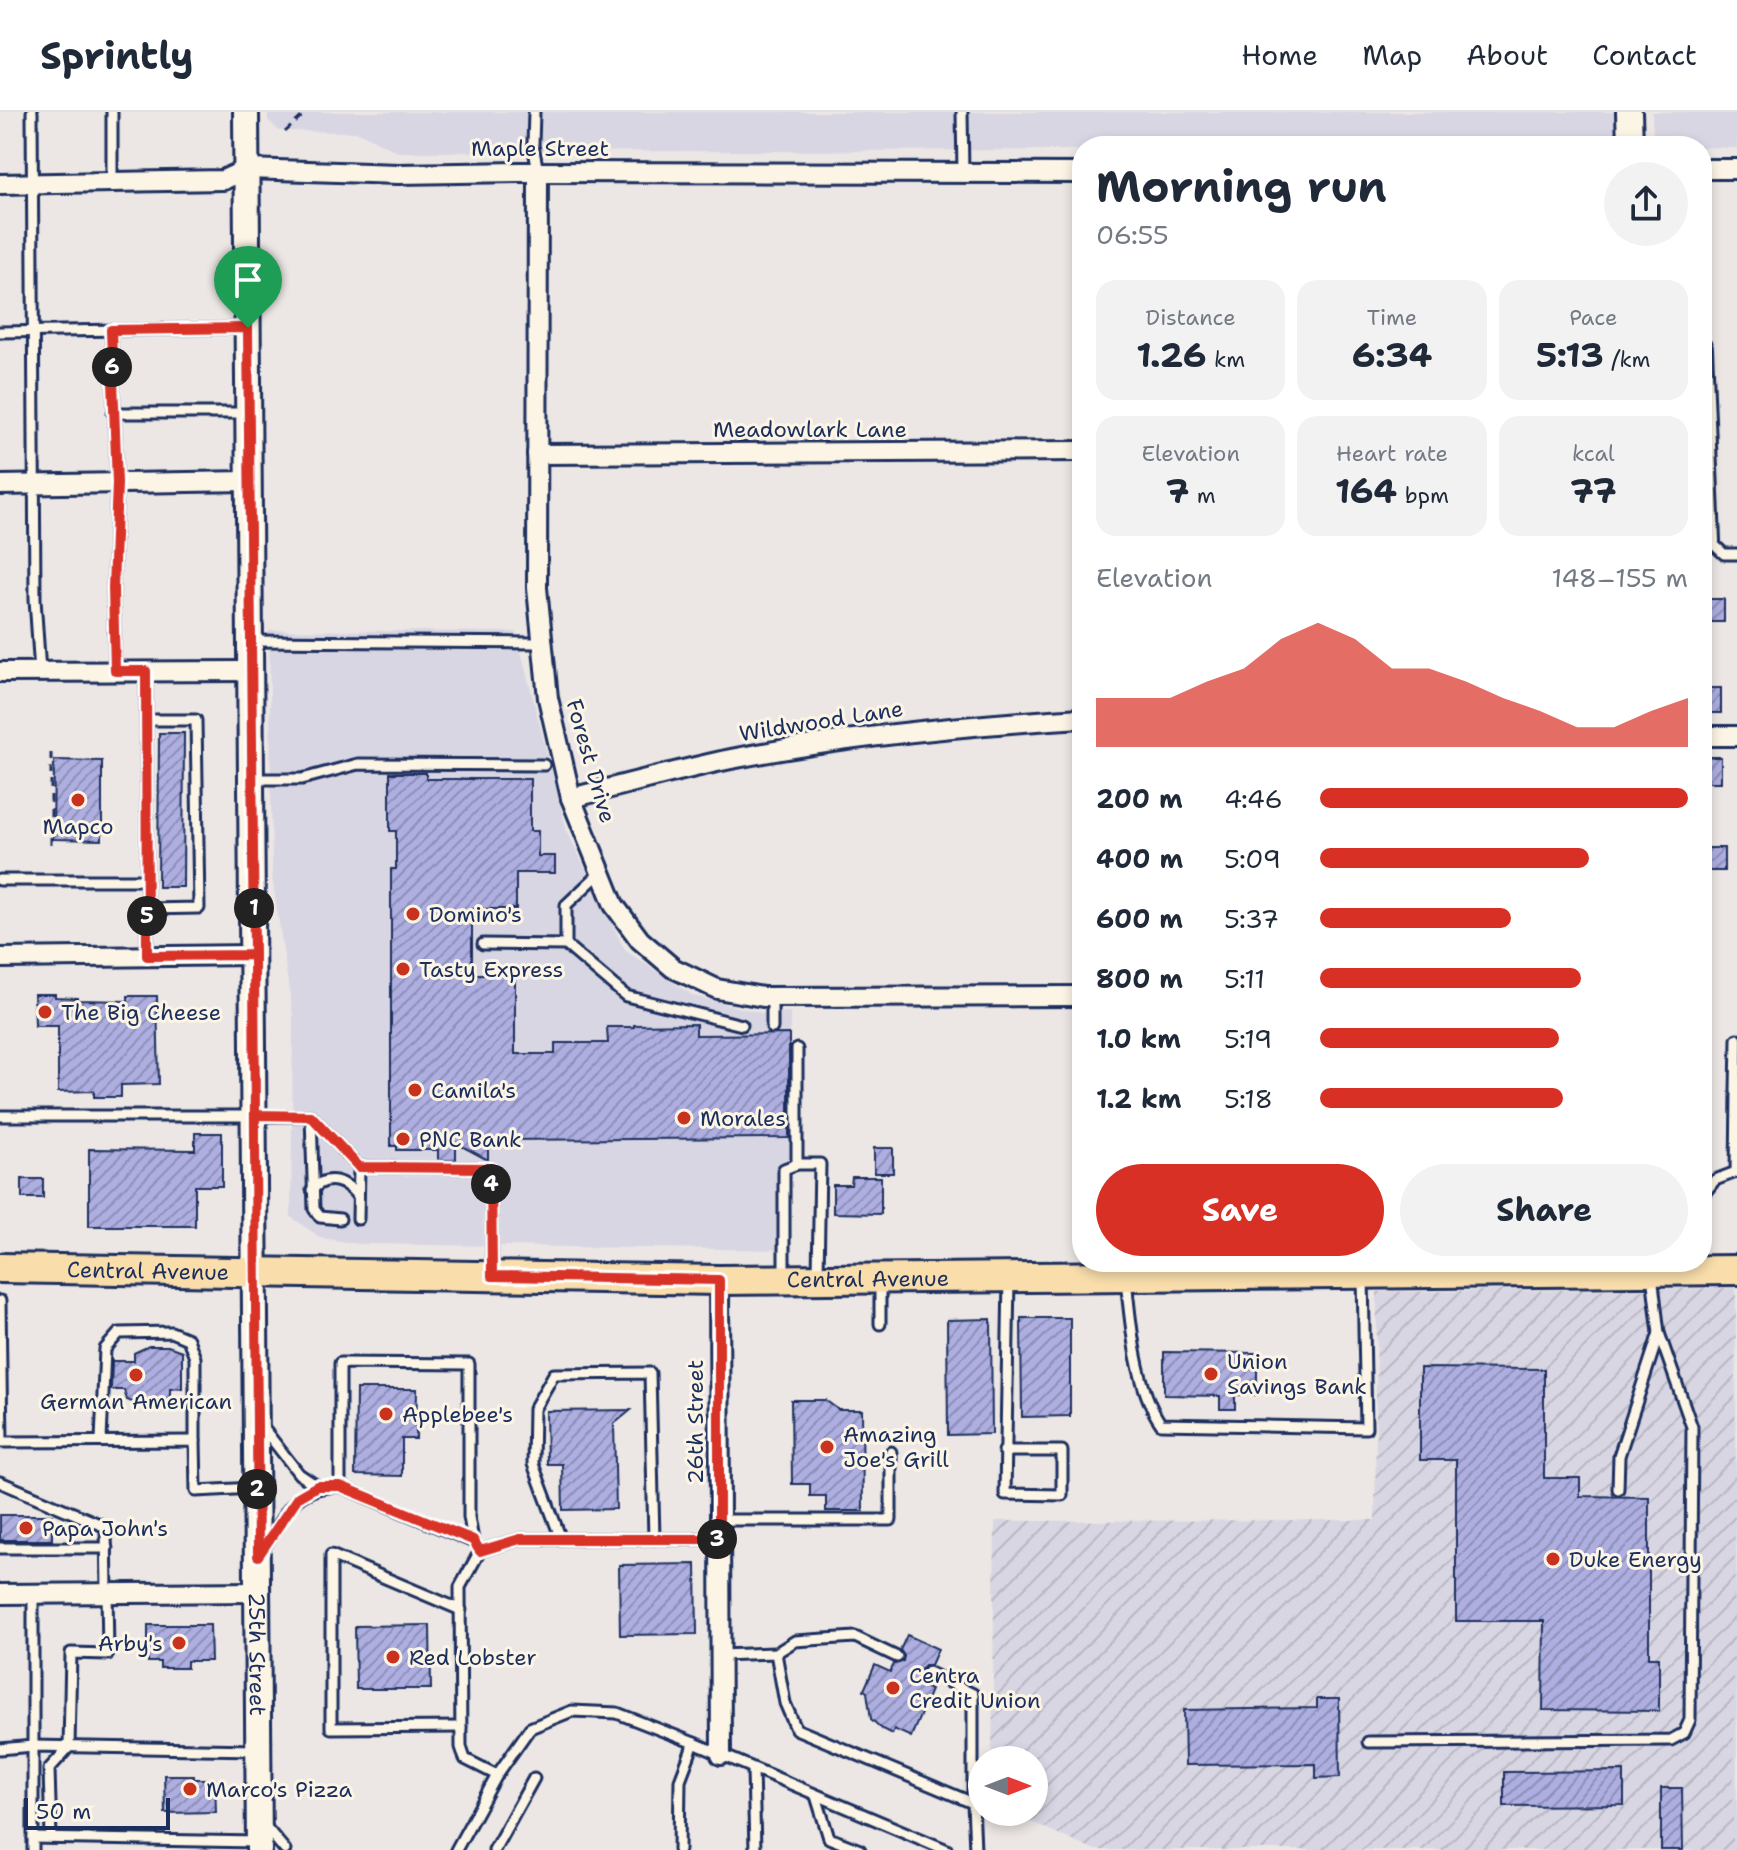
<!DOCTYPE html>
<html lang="en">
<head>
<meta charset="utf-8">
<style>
  body { margin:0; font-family:"Shantell Sans",sans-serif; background:#f2f2f3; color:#1f2937; height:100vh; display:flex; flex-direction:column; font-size:30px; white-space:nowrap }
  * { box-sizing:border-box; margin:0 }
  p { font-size:26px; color:#747a83 }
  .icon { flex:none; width:44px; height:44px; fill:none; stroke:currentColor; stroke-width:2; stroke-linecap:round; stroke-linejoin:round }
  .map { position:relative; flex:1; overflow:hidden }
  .details { position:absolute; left:1072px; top:24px; width:640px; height:1136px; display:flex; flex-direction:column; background:#fff; border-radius:32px; box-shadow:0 4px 12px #0003 }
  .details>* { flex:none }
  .needle { width:52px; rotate:90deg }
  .fabs { position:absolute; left:968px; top:1634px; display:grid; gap:16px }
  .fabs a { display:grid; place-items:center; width:80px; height:80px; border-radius:50%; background:#fff; box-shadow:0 4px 12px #0003; font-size:40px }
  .scale { position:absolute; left:24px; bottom:20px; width:146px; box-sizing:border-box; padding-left:8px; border:4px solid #1b2f5e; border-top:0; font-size:22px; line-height:28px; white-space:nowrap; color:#1b2f5e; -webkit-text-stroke:6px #fcf5e5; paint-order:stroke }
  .pin { position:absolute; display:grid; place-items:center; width:68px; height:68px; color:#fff; margin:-82px -34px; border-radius:50% 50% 50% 0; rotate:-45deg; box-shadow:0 0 8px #0007 }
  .pin .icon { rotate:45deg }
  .km { position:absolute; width:40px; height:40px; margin:-20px; border-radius:50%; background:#222; color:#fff; font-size:22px; line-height:40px; text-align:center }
  .round { display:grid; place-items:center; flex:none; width:84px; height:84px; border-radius:42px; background:#f2f2f3 }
  .head { display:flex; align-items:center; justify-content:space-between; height:136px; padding:0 24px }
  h1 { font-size:44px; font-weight:700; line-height:60px }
  .stats { display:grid; grid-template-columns:repeat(3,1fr); gap:12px; height:136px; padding:8px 24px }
  .stats div { display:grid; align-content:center; border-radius:20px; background:#f2f2f3; text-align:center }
  .stats b { font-size:34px; font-weight:700 }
  .stats small { font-size:22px; font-weight:400 }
  .stats p { font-size:22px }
  .chart { height:224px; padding:16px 24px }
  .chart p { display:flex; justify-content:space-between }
  .chart svg { width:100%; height:144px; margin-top:8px; fill:#d93025; opacity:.7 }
  .action { display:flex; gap:16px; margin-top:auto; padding:16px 24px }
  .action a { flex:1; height:92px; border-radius:48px; background:#d93025; color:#fff; font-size:32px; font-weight:700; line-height:92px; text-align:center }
  .action a+a { background:#f2f2f3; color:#1f2937 }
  ul { padding:0 24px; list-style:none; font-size:26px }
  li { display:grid; grid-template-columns:128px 96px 1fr; align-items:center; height:60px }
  li i { height:20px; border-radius:10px; background:#d93025 }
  header { display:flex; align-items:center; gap:48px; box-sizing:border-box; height:112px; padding:0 40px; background:#fff; border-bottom:2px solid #e0e1e3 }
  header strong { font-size:38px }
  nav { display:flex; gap:44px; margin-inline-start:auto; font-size:28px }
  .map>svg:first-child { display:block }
</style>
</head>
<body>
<header>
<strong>Sprintly</strong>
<nav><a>Home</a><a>Map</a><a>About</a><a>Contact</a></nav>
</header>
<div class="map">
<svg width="1737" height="1738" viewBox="0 0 1737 1738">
  <defs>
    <pattern id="industrial-furrows" width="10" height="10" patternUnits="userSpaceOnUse" patternTransform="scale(2)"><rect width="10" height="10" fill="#d9d6e3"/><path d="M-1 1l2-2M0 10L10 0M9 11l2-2" fill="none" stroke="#bab8c5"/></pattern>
    <pattern id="building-hatch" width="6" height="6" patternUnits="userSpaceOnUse" patternTransform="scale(2)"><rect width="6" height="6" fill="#aeafe0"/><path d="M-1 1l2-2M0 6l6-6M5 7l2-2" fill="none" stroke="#8d8fb9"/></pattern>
  </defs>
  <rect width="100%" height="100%" fill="#ece7e4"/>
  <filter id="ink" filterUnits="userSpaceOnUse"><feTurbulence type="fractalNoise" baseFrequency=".0125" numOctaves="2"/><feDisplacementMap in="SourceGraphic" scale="16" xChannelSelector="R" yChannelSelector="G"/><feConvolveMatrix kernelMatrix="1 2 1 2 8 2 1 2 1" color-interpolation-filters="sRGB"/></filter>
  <g filter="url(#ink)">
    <g fill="#d9d6e3">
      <polygon points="268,0 1617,0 1617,27 1610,34 1082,34 1082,38 398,40 358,20 279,19 268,8"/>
      <polygon points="1652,0 1737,0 1737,36 1658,34 1653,28"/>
      <polygon points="269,518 516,520 567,719 625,838 694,884 762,901 790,900 790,1138 359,1132 321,1126 291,1105 293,904 272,765"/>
      <polygon points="1736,1176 1737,1738 1732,1738"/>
    </g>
    <polygon fill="url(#industrial-furrows)" points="1736,1176 1733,1738 1095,1738 1008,1700 1034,1700 1034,1648 992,1648 995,1409 1375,1408 1377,1180"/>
    <g fill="url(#building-hatch)" stroke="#1b2f5e" stroke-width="2">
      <rect x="1702" y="487" width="22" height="23"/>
      <rect x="1702" y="576" width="19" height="25"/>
      <polygon points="159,621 184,621 183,775 158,775"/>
      <rect x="1702" y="645" width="19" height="25"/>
      <polygon points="54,648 102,649 102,728 53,727"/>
      <polygon points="390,661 426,661 426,667 530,667 530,719 538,719 538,744 555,744 555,761 516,761 516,797 472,797 472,862 515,862 515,942 555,942 555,931 608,931 607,915 634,915 634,913 696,912 696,923 789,922 789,1026 488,1028 488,1048 456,1031 456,1048 438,1048 438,1038 397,1038 397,1034 391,1034 391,757 396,757 396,719 390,719"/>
      <rect x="1702" y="736" width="22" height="23"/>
      <polygon points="34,882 55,882 55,885 77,886 77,888 128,889 128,884 157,884 159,972 121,973 121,985 94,985 94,979 58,980 58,914 35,914"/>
      <polygon points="195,1021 222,1021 222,1074 195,1074 195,1114 89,1114 89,1037 195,1038"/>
      <rect x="874" y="1036" width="19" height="25"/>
      <polygon points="852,1065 881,1065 881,1102 833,1101 833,1073 851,1073"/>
      <rect x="22" y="1067" width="21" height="19"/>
      <polygon points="1021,1206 1070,1206 1070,1304 1022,1305"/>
      <polygon points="991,1207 992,1322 948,1323 947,1208"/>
      <polygon points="149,1234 168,1234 182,1239 182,1276 170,1277 170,1286 157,1291 140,1293 127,1288 124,1278 111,1278 112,1249 134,1249 134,1241"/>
      <polygon points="1164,1240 1257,1241 1257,1283 1235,1283 1235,1297 1220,1297 1220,1284 1164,1283"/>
      <polygon points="1420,1256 1544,1257 1544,1366 1580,1366 1580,1384 1649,1385 1649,1545 1659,1545 1659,1599 1543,1598 1544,1509 1456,1509 1456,1348 1420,1348"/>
      <polygon points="356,1277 417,1277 416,1327 402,1327 402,1364 355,1363"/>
      <polygon points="791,1288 825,1288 839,1298 862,1298 863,1399 826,1399 826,1384 810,1384 810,1372 792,1372"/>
      <polygon points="631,1298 614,1312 616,1397 563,1398 562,1352 547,1352 546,1299"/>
      <rect x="0" y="1403" width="52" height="25"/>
      <polygon points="696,1452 697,1522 620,1523 619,1453"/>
      <polygon points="148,1513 210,1513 211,1549 187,1549 187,1556 160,1556 160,1550 148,1550"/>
      <polygon points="430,1513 431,1577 356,1577 355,1514"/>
      <polygon points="907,1523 938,1537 931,1553 925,1553 921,1557 925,1567 922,1574 931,1578 911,1625 894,1617 892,1622 882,1617 871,1607 867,1580 864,1578 875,1553 890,1560 894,1552 903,1549 904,1544 900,1538"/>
      <polygon points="1317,1587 1339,1587 1340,1665 1316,1666 1316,1652 1185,1653 1184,1598 1317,1596"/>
      <polygon points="1624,1659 1624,1693 1504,1694 1504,1660"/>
      <polygon points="164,1663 194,1663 194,1667 215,1667 216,1700 165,1701"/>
      <polygon points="1661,1676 1682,1676 1683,1738 1661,1738"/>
    </g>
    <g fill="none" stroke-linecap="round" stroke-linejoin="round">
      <g stroke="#1b2f5e" stroke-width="15">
        <g id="lane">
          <polyline points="32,0 35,487 40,560"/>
          <polyline points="534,0 533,33 538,60"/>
          <polyline points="962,0 963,61"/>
          <polyline points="112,70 112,0"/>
          <polyline points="111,218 117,371 113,476 115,559"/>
          <polyline points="0,220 245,216"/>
          <polyline points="113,301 246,301"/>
          <polyline points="1710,429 1724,442 1737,442"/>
          <polyline points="250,529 542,531"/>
          <polyline points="146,559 147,844"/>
          <polyline points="147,608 196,608 199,796 147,797"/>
          <polyline points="254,667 302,667 358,652 544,653"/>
          <polyline points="601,760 566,793 566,833 626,884 742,913"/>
          <polyline points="0,768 147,768"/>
          <polyline points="483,832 566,833"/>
          <polyline points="772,885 772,916"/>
          <polyline points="1736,979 1737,927"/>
          <polyline points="0,1004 311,1004 314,1097 320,1105 340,1107"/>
          <polyline points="311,1004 359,1055 358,1107"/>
          <polyline points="797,1052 820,1052 818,1163"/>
          <polyline points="359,1055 491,1056 492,1161"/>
          <path d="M312 1078C327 1061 347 1069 358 1085"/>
          <polyline points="1702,1084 1715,1068 1736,1060 1737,979"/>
          <polyline points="784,1164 784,1057 797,1052 797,937"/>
          <path d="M1126 1166C1130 1209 1136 1277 1161 1312L1366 1316 1363 1165"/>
          <polyline points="880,1169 880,1212"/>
          <polyline points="0,1189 2,1330 195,1329 196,1379 254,1376"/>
          <polyline points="260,1312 299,1362 317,1374"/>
          <polyline points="101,1328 105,1237 119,1221 171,1220 188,1227 195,1246 195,1329"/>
          <polyline points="1004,1339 1062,1339 1062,1383 1005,1382 1009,1167"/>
          <polyline points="0,1370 106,1415 108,1542 71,1541 69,1635 49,1657 51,1726"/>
          <polyline points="340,1374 340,1251 469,1252 469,1405 473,1428"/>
          <polyline points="1618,1377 1619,1344 1659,1221"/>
          <polyline points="719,1408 891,1408 891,1340"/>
          <polyline points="561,1427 533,1352 534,1297 554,1262 650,1261 654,1427"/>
          <polyline points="0,1436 107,1436"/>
          <path d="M263 1437C287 1401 292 1375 340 1374L474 1430"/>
          <polyline points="776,1541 795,1529 855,1525 897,1545"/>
          <polyline points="721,1543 776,1541 785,1591 796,1617 973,1691 975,1738"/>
          <polyline points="928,1560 973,1582 973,1691"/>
          <polyline points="461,1615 331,1616 331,1443 461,1498"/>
          <polyline points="1368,1630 1671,1628 1684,1621 1690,1608 1692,1315 1659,1221 1652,1163"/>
          <polyline points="0,1637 33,1634 256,1638"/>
          <polyline points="753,1657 755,1738"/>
          <polyline points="497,1663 465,1647 461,1635 460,1475 480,1439 520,1427 719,1427"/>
          <polyline points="816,1684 829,1726 860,1738"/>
          <polyline points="264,1713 285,1738"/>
          <polyline points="33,1726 257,1730"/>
          <polyline points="33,1738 33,1482"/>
          <polyline points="456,1738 497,1663 530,1616 572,1599 617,1601 694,1631 947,1738"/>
          <polyline points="494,1738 534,1666"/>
          <polyline points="679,1738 680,1668 694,1631"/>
        </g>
      </g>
      <g stroke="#1b2f5e" stroke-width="24">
        <g id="street">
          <polyline points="1702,57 1737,57"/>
          <polyline points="538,60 537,476 548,586 571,686 614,793 640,828 673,856 717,877 763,885 1082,884"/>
          <polyline points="0,72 223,68 247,57 398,62 521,60 1082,61"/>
          <polyline points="1702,236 1710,429"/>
          <polyline points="537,342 1082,339"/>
          <polyline points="0,373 249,369"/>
          <polyline points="0,560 250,559"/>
          <polyline points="1702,624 1737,624"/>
          <path d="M571 686C624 673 678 658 731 647 848 624 964 613 1082 606"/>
          <polyline points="0,846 254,843"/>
          <polyline points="719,1168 721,1643"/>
          <polyline points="0,1482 258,1480"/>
        </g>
      </g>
      <g stroke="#1b2f5e" stroke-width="30">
        <g id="secondary">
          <path id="s1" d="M246 0 259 1738"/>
          <polyline points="1629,0 1630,34"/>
        </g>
      </g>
      <g stroke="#1b2f5e" stroke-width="34">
        <g id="primary">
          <path id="s2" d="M0 1156 719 1168 1737 1158"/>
        </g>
      </g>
      <g stroke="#1b2f5e" stroke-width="3" stroke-dasharray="8 6" stroke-linecap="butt">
        <polyline points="285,20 307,0"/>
        <polyline points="51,641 51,735"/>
      </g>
      <use href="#lane" stroke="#fcf5e5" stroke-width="9"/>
      <use href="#street" stroke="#fcf5e5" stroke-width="18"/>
      <use href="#secondary" stroke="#fcf5e5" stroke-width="24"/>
      <use href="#primary" stroke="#f9ddab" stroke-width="28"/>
    </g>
  </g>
  <g fill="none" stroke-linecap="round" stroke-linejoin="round" filter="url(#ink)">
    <g stroke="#fff" stroke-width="16">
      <path id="route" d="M248 216 254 843C255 1043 256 1244 258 1444L298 1385 317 1374H340L473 1428 480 1439 520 1427H719V1168L492 1164 491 1056 359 1055 311 1004 255 1003 254 843 147 844 146 559H115L113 476 117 371 111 218 248 216"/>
    </g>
    <use href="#route" stroke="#d93025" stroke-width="10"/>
  </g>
  <g fill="#c8321e" stroke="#fcf5e5" stroke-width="3">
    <circle cx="78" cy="688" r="8"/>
    <circle cx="413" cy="802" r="8"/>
    <circle cx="403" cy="857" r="8"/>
    <circle cx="45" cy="900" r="8"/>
    <circle cx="415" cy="978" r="8"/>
    <circle cx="684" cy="1006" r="8"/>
    <circle cx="403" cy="1027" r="8"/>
    <circle cx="1211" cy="1262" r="8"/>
    <circle cx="136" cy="1263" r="8"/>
    <circle cx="386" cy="1302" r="8"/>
    <circle cx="827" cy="1335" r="8"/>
    <circle cx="26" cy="1416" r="8"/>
    <circle cx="1553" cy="1447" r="8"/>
    <circle cx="179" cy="1531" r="8"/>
    <circle cx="393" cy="1545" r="8"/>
    <circle cx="893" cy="1576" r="8"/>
    <circle cx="190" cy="1677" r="8"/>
  </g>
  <g text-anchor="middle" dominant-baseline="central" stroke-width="6" stroke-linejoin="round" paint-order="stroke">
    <g font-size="22" fill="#1b2f5e" stroke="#fcf5e5">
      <text x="540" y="36">Maple Street</text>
      <text x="810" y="317">Meadowlark Lane</text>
      <text transform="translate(821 609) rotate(-9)">Wildwood Lane</text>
      <text transform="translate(591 649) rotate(74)">Forest Drive</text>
      <text stroke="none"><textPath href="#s2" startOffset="148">Central Avenue</textPath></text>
      <text stroke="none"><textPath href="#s2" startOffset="868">Central Avenue</textPath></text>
      <text transform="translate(695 1310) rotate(-90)">26th Street</text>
      <text stroke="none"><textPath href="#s1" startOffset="1542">25th Street</textPath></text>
    </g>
    <g font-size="22" fill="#1b2f5e" stroke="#fcf5e5" text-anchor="start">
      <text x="78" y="714" text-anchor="middle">Mapco</text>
      <text x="429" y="802">Domino's</text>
      <text x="419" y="857">Tasty Express</text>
      <text x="61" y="900">The Big Cheese</text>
      <text x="431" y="978">Camila's</text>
      <text x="700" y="1006">Morales</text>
      <text x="419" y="1027">PNC Bank</text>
      <text x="1227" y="1249">Union<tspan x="1227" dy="25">Savings Bank</tspan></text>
      <text x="136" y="1289" text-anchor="middle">German American</text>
      <text x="402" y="1302">Applebee's</text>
      <text x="843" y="1322">Amazing<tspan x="843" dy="25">Joe's Grill</tspan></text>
      <text x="42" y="1416">Papa John's</text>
      <text x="1569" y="1447">Duke Energy</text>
      <text x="163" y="1531" text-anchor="end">Arby's</text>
      <text x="409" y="1545">Red Lobster</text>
      <text x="909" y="1563">Centra<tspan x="909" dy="25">Credit Union</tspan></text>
      <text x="206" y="1677">Marco's Pizza</text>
    </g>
  </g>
</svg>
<div class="fabs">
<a><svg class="needle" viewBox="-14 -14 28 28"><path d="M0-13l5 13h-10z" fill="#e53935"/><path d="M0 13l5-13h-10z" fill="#747a83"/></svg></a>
</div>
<div class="scale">50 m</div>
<div class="pin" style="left:248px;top:216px;background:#1e9e55"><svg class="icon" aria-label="arrive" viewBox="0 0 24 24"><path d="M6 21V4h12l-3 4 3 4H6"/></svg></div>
<b class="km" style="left:254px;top:796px">1</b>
<b class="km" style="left:257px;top:1377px">2</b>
<b class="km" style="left:717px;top:1427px">3</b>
<b class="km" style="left:491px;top:1072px">4</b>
<b class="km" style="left:147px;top:804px">5</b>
<b class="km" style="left:112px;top:255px">6</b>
<section class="details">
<div class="head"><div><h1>Morning run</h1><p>06:55</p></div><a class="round"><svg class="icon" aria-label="share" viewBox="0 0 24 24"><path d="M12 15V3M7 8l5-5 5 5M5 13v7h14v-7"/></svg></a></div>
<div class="stats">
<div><p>Distance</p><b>1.26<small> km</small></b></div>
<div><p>Time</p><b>6:34</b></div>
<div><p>Pace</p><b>5:13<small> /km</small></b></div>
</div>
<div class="stats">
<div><p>Elevation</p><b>7<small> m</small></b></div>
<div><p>Heart rate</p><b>164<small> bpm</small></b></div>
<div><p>kcal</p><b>77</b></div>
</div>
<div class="chart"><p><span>Elevation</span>148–155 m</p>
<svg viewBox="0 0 160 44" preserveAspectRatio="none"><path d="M0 44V29L10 29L20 29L30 24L40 20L50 11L60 6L70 11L80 20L90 20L100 24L110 29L120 33L130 38L140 38L150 33L160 29V44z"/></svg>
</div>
<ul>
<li><b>200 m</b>4:46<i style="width:100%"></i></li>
<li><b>400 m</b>5:09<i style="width:73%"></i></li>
<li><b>600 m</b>5:37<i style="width:52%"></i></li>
<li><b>800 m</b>5:11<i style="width:71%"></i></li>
<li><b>1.0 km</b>5:19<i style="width:65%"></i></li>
<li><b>1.2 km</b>5:18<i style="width:66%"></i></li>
</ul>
<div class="action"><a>Save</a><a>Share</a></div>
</section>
</div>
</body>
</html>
